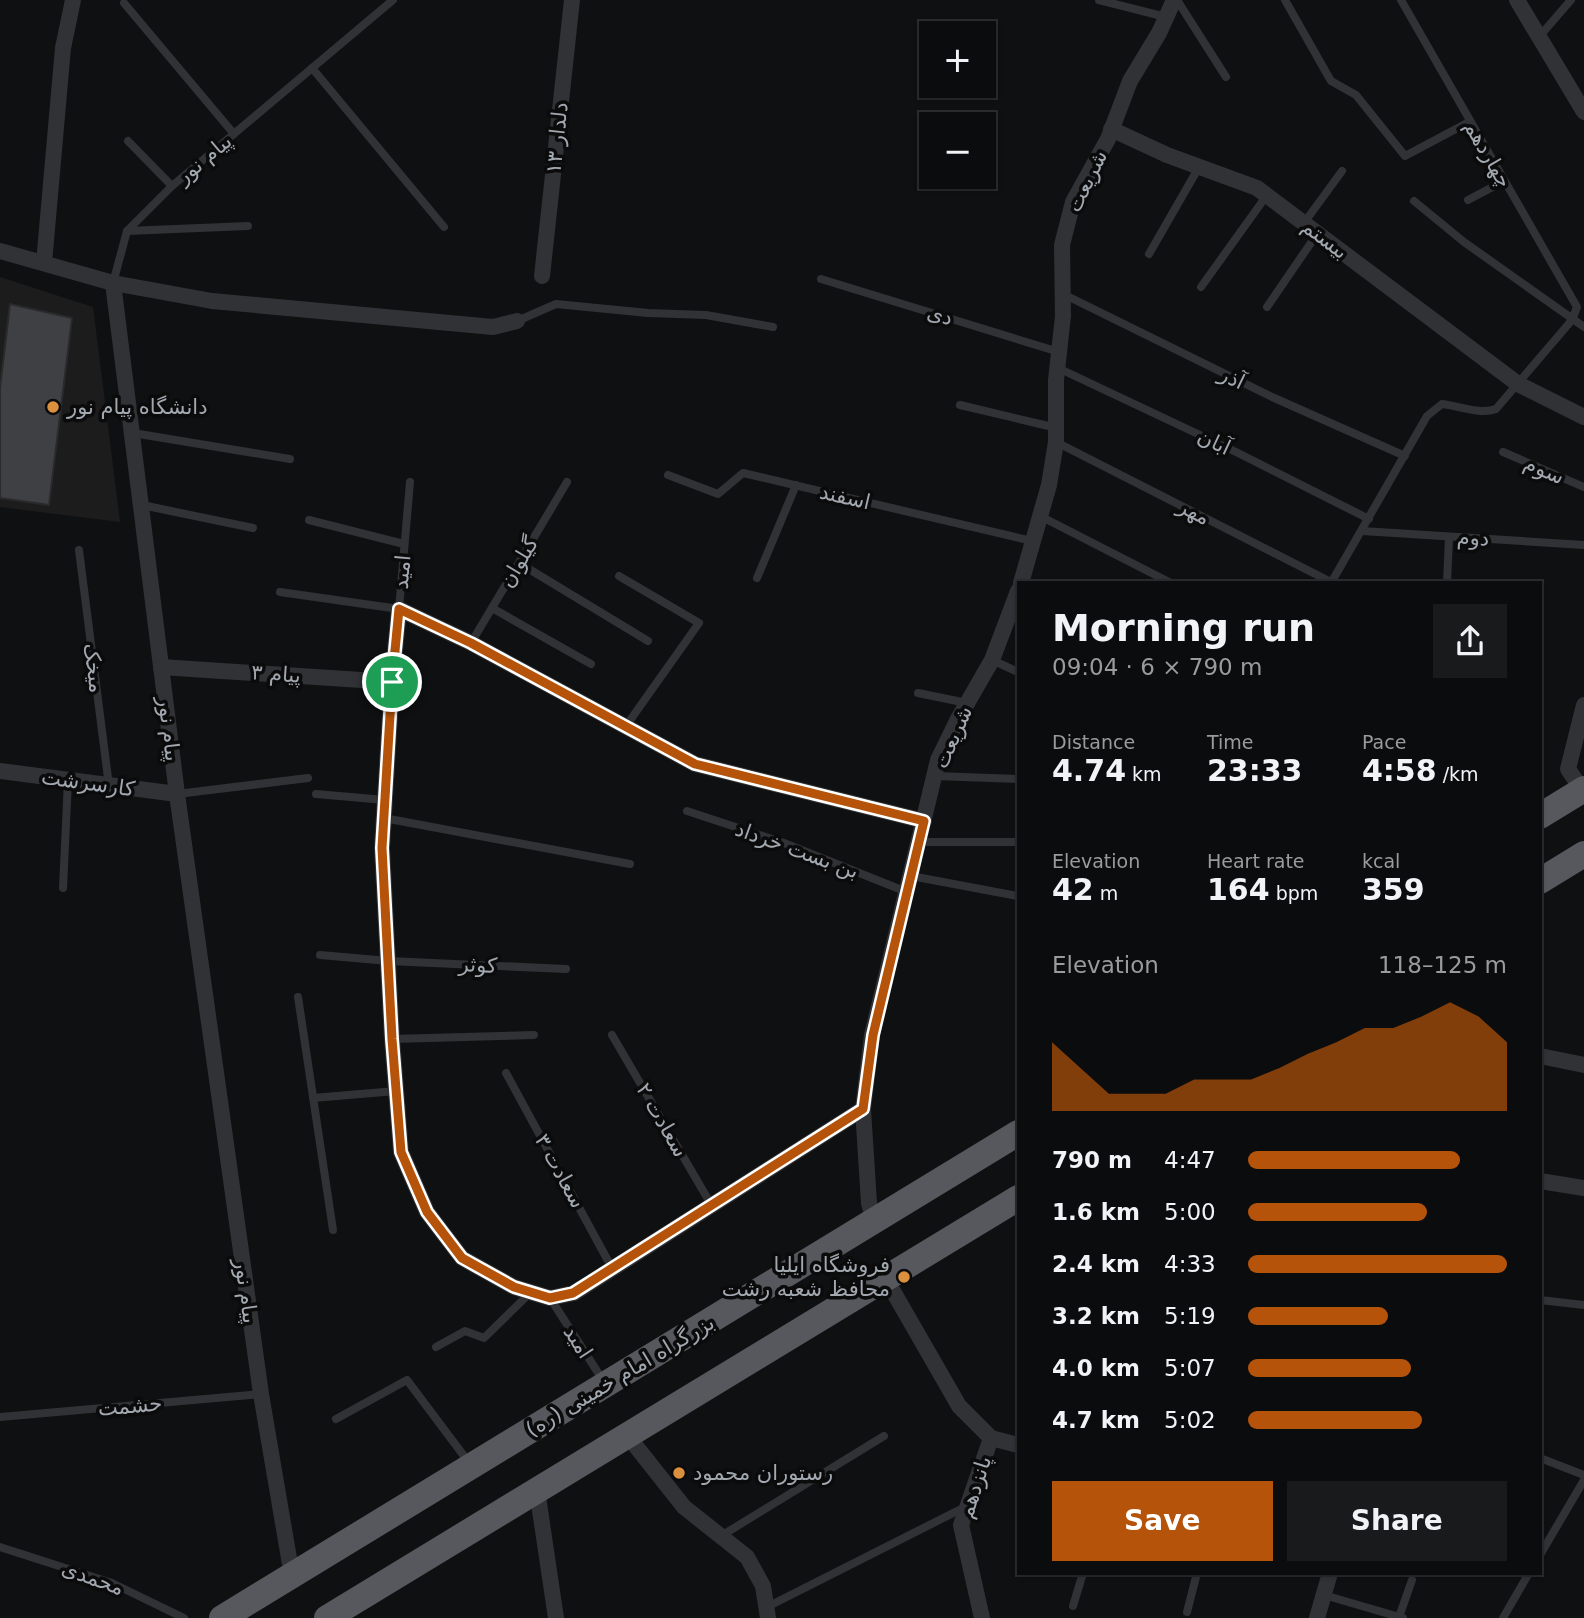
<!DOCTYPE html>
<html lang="en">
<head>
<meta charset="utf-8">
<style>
  body { margin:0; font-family:"DejaVu Sans",Vazirmatn,sans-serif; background:#191a1b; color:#f1f3f6; height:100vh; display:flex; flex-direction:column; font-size:26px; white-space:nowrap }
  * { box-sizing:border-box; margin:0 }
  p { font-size:23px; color:#9a9b9d }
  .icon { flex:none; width:38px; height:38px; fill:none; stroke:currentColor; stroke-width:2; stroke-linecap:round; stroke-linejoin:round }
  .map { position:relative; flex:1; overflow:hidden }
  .side { position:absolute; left:1017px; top:581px; width:525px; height:994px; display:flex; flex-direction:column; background:#0b0c0d; border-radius:0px; box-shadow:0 2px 5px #0004,0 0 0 2px #2b2c2e }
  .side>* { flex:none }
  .fabs { position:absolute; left:919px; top:21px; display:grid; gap:14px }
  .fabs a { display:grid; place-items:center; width:77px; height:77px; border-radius:0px; background:#0b0c0d; box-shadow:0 2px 5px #0004,0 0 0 2px #2b2c2e; font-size:35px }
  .pin { position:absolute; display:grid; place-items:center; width:60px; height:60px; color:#fff; margin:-30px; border:4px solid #fff; border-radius:50%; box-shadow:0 2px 7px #0007 }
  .round { display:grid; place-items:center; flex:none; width:74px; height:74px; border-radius:0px; background:#191a1b }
  .headline { display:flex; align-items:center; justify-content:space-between; height:119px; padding:0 35px }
  h1 { font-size:38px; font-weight:600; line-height:52px }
  .figures { display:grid; grid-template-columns:repeat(3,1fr); gap:10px; height:119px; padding:7px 35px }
  .figures div { display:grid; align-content:center }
  .figures b { font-size:30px; font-weight:600 }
  .figures small { font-size:19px; font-weight:400 }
  .figures p { font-size:19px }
  .chart { height:196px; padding:14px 35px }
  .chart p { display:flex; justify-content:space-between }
  .chart svg { width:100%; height:126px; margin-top:7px; fill:#b45309; opacity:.7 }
  .primary-button { display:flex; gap:14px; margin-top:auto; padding:14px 35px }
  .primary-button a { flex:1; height:80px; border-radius:0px; background:#b45309; color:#fff; font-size:28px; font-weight:600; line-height:80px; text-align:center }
  .primary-button a+a { background:#191a1b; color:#f1f3f6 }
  ul { padding:0 35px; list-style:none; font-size:23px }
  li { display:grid; grid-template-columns:112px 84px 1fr; align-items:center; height:52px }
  li i { height:18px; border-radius:9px; background:#b45309 }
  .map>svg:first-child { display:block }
</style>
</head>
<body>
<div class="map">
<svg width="1584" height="1618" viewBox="0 0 1584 1618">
  <rect width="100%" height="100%" fill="#0f1011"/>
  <polygon fill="#1c1c1d" points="0,277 93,307 120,522 0,507"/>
  <polygon fill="#3f4043" stroke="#2a2a2c" stroke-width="2" points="10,304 72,318 49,505 0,498 0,388"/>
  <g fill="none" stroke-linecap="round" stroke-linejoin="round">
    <g stroke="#313235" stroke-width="8">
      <polyline points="1099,0 1166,17"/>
      <polyline points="1177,0 1226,77"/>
      <polyline points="1285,0 1331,81 1356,95 1405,156 1469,122"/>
      <polyline points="124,3 234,134"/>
      <polyline points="1539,37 1571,0"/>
      <polyline points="312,68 444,227"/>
      <polyline points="128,141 172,186"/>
      <polyline points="1468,200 1504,181"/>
      <polyline points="1414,201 1464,242 1584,327"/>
      <polyline points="1304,223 1342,171"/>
      <polyline points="127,231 248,226"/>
      <polyline points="1149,254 1199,167"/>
      <polyline points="821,279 1059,352"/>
      <polyline points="113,283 127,231 172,186 393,0"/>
      <polyline points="1201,287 1267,195"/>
      <polyline points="1063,294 1272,397 1405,456"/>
      <polyline points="1267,307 1317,234"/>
      <polyline points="517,321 556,304 648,313 706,315 773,327"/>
      <polyline points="1058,368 1236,452 1369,519"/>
      <polyline points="960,405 1057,428"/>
      <polyline points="133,433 290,459"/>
      <polyline points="1056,442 1331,582"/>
      <polyline points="1503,452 1584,487"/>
      <polyline points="668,475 718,494 743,473 1032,541"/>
      <polyline points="142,505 253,528"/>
      <polyline points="1040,516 1171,583"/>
      <polyline points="309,520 404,544"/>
      <polyline points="1362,531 1584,545"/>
      <polyline points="79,550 109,786"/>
      <polyline points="519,563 648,641"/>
      <polyline points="619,576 699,623 626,726"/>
      <polyline points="757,578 796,485"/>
      <path d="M1331 583 1427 416 1442 404C1460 406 1480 415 1496 409L1572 320 1577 307 1401 0"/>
      <polyline points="1447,583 1449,537"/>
      <polyline points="280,592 399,609 410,482"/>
      <polyline points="492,608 591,664"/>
      <polyline points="471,643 567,482"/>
      <polyline points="992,660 1018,672"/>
      <polyline points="918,693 967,703"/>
      <polyline points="935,776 1018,779"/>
      <polyline points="177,794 308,778"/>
      <polyline points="316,794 385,800"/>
      <polyline points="687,811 784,843 907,892"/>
      <polyline points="384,818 630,864"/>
      <polyline points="919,842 1018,842"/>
      <polyline points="911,876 1018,896"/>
      <polyline points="63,888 68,780"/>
      <polyline points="320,955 389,961 566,969"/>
      <polyline points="298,997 333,1230"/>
      <polyline points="612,1035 712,1206"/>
      <polyline points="392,1039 534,1035"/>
      <polyline points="506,1073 613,1270"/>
      <polyline points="313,1098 396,1091"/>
      <polyline points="550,1298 604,1382"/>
      <polyline points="1540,1300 1584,1305"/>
      <polyline points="436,1347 465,1331 484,1338 531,1292"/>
      <polyline points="0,1417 261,1394"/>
      <polyline points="336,1419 407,1380 470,1464"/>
      <polyline points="1540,1458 1584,1475"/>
      <polyline points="721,1536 884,1436"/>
      <polyline points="0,1547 112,1583 184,1618"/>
      <polyline points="1540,1555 1584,1480"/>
      <polyline points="1324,1595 1403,1618"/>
      <polyline points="1073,1606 1083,1573"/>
      <polyline points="767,1607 965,1507"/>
      <polyline points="1187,1612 1197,1573"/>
      <polyline points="1399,1617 1412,1580"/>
      <polyline points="1503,1618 1529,1573"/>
    </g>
    <g stroke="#313235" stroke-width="16">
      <polyline points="1517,0 1584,112"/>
      <polyline points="1111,129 1167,155 1257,188 1518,384 1584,417"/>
      <polyline points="0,251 113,283 212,301 493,327 517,321"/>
      <polyline points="44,263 63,48 73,0"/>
      <polyline points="542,276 572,0"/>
      <polyline points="113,283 177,794 261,1394 292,1576"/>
      <polyline points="1021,583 1049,485 1056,442 1056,380 1063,316 1062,245 1073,202 1108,139 1130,81 1159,33 1174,0"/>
      <polyline points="161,667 392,682"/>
      <polyline points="0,771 177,794"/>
      <polyline points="1582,790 1568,769 1584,705"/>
      <polyline points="1540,1056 1584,1065"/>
      <polyline points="863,1109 574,1293 550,1298 514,1287 462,1258 427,1212 401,1152 392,1039 382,848 392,682 399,609 471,643 695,764 924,821"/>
      <polyline points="1540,1181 1584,1188"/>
      <polyline points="874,1221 869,1203 863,1109 872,1035 938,760 958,719 992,660 1018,591"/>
      <polyline points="886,1279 959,1406 991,1438 1018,1445"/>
      <polyline points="627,1435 684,1507 747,1557 763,1586 768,1618"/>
      <polyline points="537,1490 556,1618"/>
      <polyline points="982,1618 961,1525 991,1438"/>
      <polyline points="1317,1618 1330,1573"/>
    </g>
    <g stroke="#56585d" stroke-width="26">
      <polyline points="1540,816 1584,789"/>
      <polyline points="1540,881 1584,854"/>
      <polyline points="222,1618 1018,1133"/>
      <polyline points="327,1618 1018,1198"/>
    </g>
  </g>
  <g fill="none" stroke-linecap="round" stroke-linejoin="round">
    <g stroke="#fff" stroke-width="14">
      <polygon id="route" points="399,609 471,643 695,764 924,821 873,1035 863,1109 573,1293 550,1298 514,1287 462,1258 427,1212 401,1152 392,1039 382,848 392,682"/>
    </g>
    <use href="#route" stroke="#b45309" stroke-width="9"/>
  </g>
  <g fill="#db903e" stroke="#0b0b0c" stroke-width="2.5">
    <circle cx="53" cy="407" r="7"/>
    <circle cx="904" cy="1277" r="7"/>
    <circle cx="679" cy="1473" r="7"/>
  </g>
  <g text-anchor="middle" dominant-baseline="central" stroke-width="7" stroke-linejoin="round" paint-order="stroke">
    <g font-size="21" fill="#a2a8b0" stroke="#0b0b0c">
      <text transform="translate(557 138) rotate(-84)">دلدار ۱۳</text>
      <text transform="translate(1488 154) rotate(60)">چهاردهم</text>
      <text transform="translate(204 159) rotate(-40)">پیام نور</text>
      <text transform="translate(1087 181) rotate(-64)">شریعت</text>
      <text transform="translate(1325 239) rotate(37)">بیستم</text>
      <text transform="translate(940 315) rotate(17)">دی</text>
      <text transform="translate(1232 378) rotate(26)">آذر</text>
      <text transform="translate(1214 442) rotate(25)">آبان</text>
      <text transform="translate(1544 470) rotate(23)">سوم</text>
      <text transform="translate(845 497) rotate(13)">اسفند</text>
      <text transform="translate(1194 512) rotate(27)">مهر</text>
      <text transform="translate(1473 538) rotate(3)">دوم</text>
      <text transform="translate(519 562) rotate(-59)">گیلوان</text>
      <text transform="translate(402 572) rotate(-85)">امید</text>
      <text transform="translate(94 668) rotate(83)">میخک</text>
      <text transform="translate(276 674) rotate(4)">پیام ۳</text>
      <text transform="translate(169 729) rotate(83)">پیام نور</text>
      <text transform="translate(953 737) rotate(-66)">شریعت</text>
      <text transform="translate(88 783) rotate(8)">کارسرشت</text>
      <text transform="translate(797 850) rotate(20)">بن بست خرداد</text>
      <text transform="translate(478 965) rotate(3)">کوثر</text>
      <text transform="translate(662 1120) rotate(60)">سعادت ۲</text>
      <text transform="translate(560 1171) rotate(61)">سعادت ۳</text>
      <text transform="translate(246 1291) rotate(82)">پیام نور</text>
      <text transform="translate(578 1342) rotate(57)">امید</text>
      <text transform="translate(620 1376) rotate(-31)">بزرگراه امام خمینی (ره)</text>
      <text transform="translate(130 1406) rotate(-5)">حشمت</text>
      <text transform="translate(975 1487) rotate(-72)">پانزدهم</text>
      <text transform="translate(93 1578) rotate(20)">محمدی</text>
    </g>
    <g font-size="21" fill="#a2a8b0" stroke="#0b0b0c" text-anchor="start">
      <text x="67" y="407">دانشگاه پیام نور</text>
      <text x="890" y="1265" text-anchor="end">فروشگاه ایلیا<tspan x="890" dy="24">محافظ شعبه رشت</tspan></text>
      <text x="693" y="1473">رستوران محمود</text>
    </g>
  </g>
</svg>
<div class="fabs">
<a>+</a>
<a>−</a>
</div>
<div class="pin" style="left:392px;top:682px;background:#1e9e55"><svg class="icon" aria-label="arrive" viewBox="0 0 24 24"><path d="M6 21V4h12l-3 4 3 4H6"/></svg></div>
<section class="side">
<div class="headline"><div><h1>Morning run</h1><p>09:04 · 6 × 790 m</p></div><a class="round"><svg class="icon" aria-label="share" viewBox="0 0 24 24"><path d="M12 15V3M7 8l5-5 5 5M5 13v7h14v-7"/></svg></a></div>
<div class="figures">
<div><p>Distance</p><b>4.74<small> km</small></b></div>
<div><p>Time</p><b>23:33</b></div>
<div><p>Pace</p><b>4:58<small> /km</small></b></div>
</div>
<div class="figures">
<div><p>Elevation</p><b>42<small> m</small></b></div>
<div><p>Heart rate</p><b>164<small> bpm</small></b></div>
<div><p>kcal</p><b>359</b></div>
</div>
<div class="chart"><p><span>Elevation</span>118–125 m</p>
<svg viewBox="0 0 160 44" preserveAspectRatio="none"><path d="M0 44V20L10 29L20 38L30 38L40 38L50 33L60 33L70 33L80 29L90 24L100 20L110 15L120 15L130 11L140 6L150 11L160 20V44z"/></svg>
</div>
<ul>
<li><b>790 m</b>4:47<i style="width:82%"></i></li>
<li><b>1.6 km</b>5:00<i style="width:69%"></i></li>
<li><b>2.4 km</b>4:33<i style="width:100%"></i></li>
<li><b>3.2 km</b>5:19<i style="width:54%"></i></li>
<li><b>4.0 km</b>5:07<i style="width:63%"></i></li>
<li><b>4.7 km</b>5:02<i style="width:67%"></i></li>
</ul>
<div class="primary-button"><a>Save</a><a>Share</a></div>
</section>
</div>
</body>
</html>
